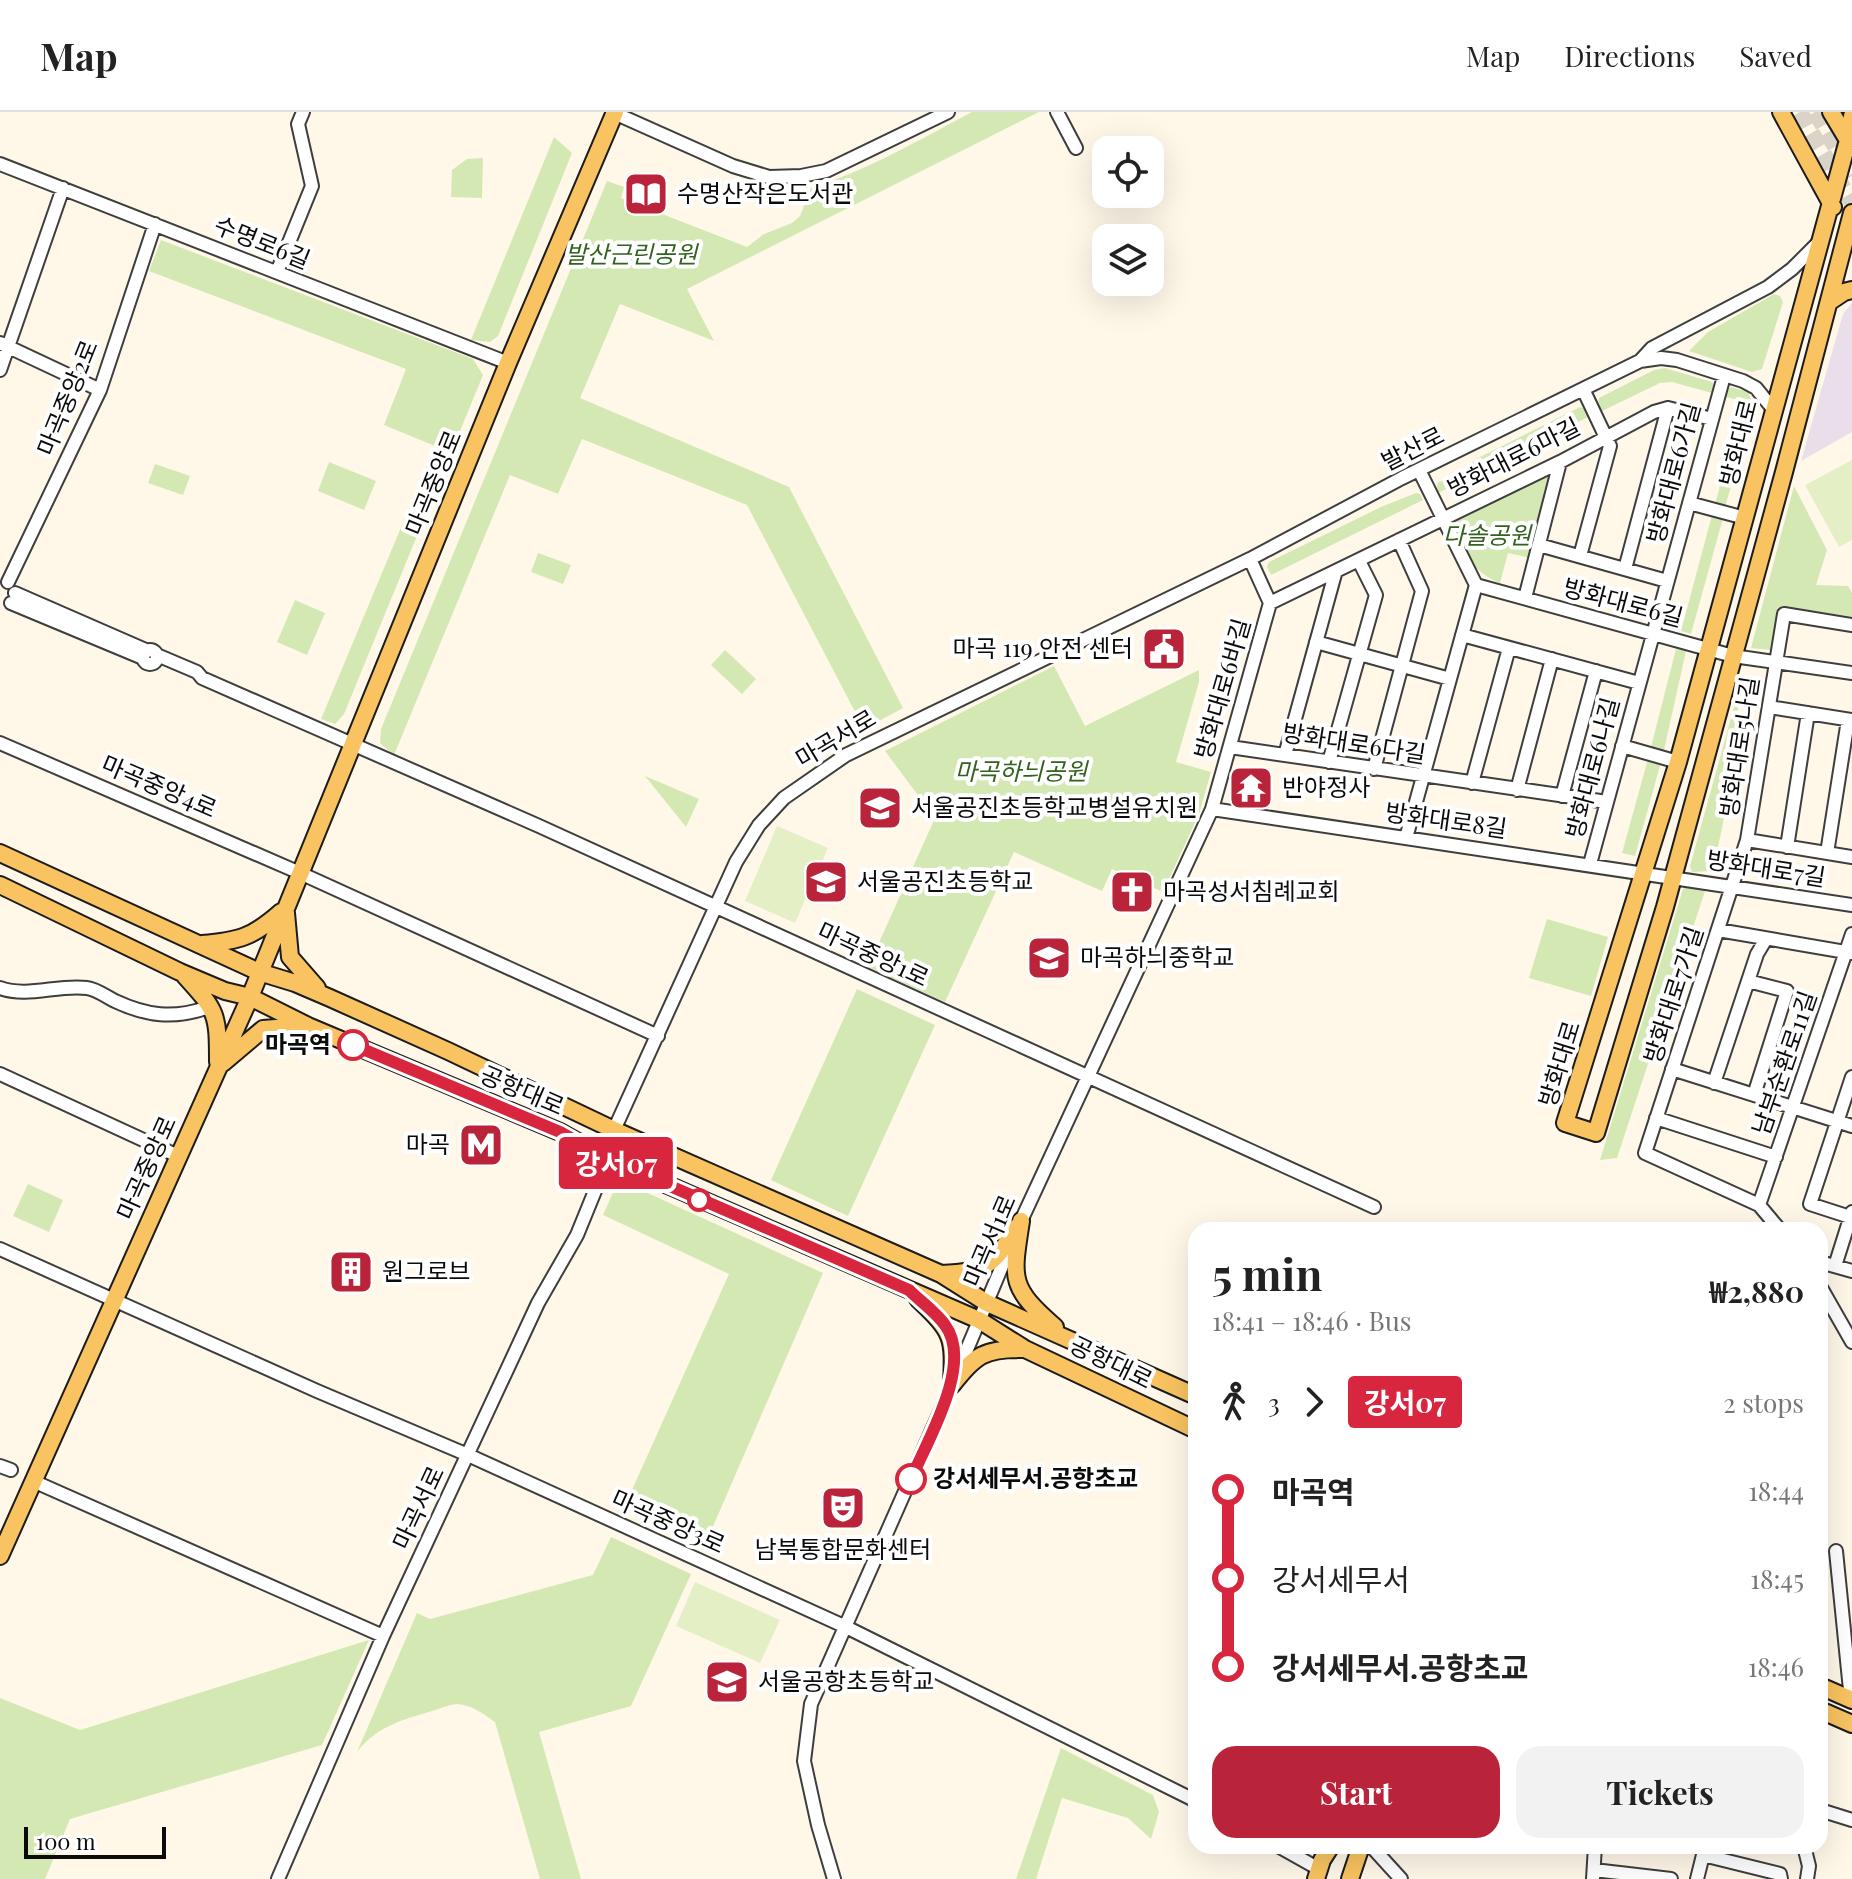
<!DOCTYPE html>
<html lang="en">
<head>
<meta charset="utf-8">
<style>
  :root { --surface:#fff; --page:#f2f2f2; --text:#222; --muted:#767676; --line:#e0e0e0; --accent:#ba243b }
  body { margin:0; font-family:"Playfair Display","Noto Sans KR",serif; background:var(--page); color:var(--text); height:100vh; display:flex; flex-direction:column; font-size:30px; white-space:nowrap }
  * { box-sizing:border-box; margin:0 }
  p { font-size:26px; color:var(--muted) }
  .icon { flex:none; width:44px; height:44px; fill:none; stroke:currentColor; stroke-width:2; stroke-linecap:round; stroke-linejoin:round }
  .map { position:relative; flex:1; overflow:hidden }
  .drawer { position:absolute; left:1188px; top:1110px; width:640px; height:632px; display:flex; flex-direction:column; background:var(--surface); border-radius:24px; box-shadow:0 8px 32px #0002 }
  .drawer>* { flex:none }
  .badge { padding:0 16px; border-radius:6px; font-size:28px; line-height:52px }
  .tools { position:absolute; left:1092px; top:24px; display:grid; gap:16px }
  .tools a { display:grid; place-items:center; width:72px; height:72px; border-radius:16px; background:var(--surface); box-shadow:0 8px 32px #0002; font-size:40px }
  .scale { position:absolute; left:24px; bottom:20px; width:142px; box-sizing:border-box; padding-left:8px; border:4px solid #0b0b0b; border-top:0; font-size:22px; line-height:28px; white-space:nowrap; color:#0b0b0b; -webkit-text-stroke:6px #fff; paint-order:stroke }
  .map>.badge { position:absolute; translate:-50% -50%; box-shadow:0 0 0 4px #fff }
  .legs { display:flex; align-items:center; gap:12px; height:88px; padding:0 24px; font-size:26px }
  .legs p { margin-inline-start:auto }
  .overview { display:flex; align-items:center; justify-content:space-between; height:136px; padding:0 24px }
  h1 { font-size:44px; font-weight:700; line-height:60px }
  .cta { display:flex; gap:16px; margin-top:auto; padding:16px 24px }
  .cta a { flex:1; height:92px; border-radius:24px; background:var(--accent); color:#fff; font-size:32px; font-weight:700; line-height:92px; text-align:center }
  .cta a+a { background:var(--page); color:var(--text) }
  ul { padding:0 24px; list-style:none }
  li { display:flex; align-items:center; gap:28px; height:88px; font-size:30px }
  li i { display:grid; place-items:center; width:12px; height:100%; margin:0 10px; background:currentColor }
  li i::after { content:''; width:20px; height:20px; margin:-10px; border:6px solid; border-radius:50%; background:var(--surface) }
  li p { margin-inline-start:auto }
  li:first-child i { background:linear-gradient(#0000 50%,currentColor 0) }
  li:last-child i { background:linear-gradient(currentColor 50%,#0000 0) }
  header { display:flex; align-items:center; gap:48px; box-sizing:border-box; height:112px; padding:0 40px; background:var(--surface); border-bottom:2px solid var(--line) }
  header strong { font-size:38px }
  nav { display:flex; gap:44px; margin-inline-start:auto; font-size:28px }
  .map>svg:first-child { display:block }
</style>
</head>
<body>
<header>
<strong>Map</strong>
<nav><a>Map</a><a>Directions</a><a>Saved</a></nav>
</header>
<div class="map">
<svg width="1852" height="1767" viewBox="0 0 1852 1767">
  <rect width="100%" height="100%" fill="#fff8e9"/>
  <path fill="#e8dfea" d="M1852 191V320L1801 349 1843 202Z"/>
  <path fill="#d4e8b4" d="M972 0H1039L687 177 714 229 620 192 580 286 789 375 903 596 864 617 747 393 582 327 558 382 510 363 394 643 380 631 381 617 607 69 624 75 621 86 747 135 764 122 792 111 800 104 811 76C868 58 919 28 972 0Z
    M554 25 572 41 498 224 490 230 471 228Z
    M483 46 482 86 451 85 452 58 467 47Z
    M161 128 473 247 483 263 344 602 335 612 321 607 435 334 384 313 406 257 149 159Z
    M1774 182 1780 184 1783 190 1762 257 1752 260 1689 239 1708 220Z
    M1665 256 1712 270 1714 274 1712 281 1672 270 1660 271 1600 300 1597 293 1599 286 1654 258Z
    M1731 275 1748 280 1754 294 1725 395 1715 392 1743 290 1724 284 1726 278Z
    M1580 295 1586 297 1590 304 1438 381 1437 371 1459 361 1476 347Z
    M329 350 376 369 364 398 318 379Z
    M155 352 190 364 183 383 148 371Z
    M1551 361 1530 446 1508 441 1500 471C1470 459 1463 438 1452 410Z
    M1794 374 1827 438 1816 473 1848 474 1852 481V506L1780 495 1770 538 1751 536Z
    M1416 381 1420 382 1423 388 1271 463 1267 455 1269 450 1381 395Z
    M1712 403 1723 406 1691 522 1681 519Z
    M538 441 571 453 563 472 531 460Z
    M295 488 325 501 307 543 277 530Z
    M1676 537 1686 539 1664 638 1651 635Z
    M725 538 756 567 742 582 711 553Z
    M1054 554 1085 614 1199 558V570L1176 650 1211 660 1199 702 1163 780 1112 757 1102 779 1014 740 945 890 868 855 935 706 885 639Z
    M1739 577C1736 640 1728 698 1712 759L1692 760 1690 754Z
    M1648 647 1661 650 1635 744 1622 741Z
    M645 664 699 687 686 715Z
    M1689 773 1706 776 1617 1046 1600 1048 1683 777Z
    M1547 807 1608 825 1591 884 1529 866Z
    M857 877 935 913 848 1104 771 1068Z
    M28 1072 63 1088 49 1120 13 1104Z
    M630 1073 823 1161 708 1426 627 1389 729 1162 603 1103 615 1076Z
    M611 1425 691 1462 631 1594 539 1620 581 1767H540L495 1610C484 1602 470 1592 456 1592 448 1593 439 1597 432 1599 402 1608 377 1614 357 1640L417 1501 430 1507 593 1463Z
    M369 1528 322 1633 70 1707 45 1767H0V1586L80 1618Z
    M1061 1636 1153 1683 1159 1700 1151 1727 1128 1706 1062 1686 1036 1767H1016Z"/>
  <path fill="#e5efc6" d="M1852 348V428L1839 435 1805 373Z
    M777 714 828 736 795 811 745 789Z
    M695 1470 780 1508 760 1551 676 1514Z"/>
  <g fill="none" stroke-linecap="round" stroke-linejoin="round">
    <path stroke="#dad4c8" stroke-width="16" stroke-dasharray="16 8" stroke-linecap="butt" d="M1800 0 1852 91
      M1815 0 1852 64"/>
    <g stroke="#3e3e3e" stroke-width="16">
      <path id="minor" d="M612 0 733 54 769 65 801 64 826 59 948 0
        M1057 0 1076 36
        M0 52 508 251
        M277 160 312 74 298 12 303 0
        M0 231 100 278
        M1640 249 1652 236 1768 175 1792 157 1819 130
        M0 258 63 76
        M1419 358 1476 473 1733 544 1852 561
        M1689 391 1745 406
        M1539 433 1667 469
        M1580 444 1610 334 1583 277
        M1250 447 1270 491
        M1625 457 1668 296
        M8 470 100 278 155 112
        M15 481 148 539
        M1525 486 1560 350
        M11 491 143 546
        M1270 491 1560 350 1654 300 1668 296 1712 307
        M1462 523 1639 571
        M1316 530 1450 567
        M143 545a7 7 0 1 1 14 0a7 7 0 1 1-14 0Z
        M157 543 197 560 202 566 539 714 1374 1095
        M1769 595 1852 608
        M0 631 300 761 658 924
        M1622 634 1678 650
        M1230 635 1607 690
        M1285 643 1335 462
        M1329 650 1376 483 1359 449
        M1374 657 1422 479 1399 428
        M1472 671 1509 536
        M1517 678 1552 547
        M1562 684 1596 559
        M1212 697 1852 793
        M1406 726 1476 473
        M1747 728 1852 745
        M1787 735 1808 601
        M1827 741 1848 608
        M1590 752 1724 264
        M1718 818 1852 841
        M1748 869 1787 879 1754 983
        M0 876C28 886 58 872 87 876 96 877 107 885 115 889 147 904 173 907 206 896
        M1672 957 1852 1014
        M0 962 178 1044
        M1714 971 1757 842 1766 827
        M1656 1006 1776 1045
        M614 1018 736 750 759 713 784 686 846 643 1250 447 1402 366 1640 249 1661 246 1677 248 1743 269 1756 276 1773 297
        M1759 1093 1852 822
        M1850 1105 1810 1092 1852 965
        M1780 1118 1759 1093 1645 1041 1747 728 1784 502 1852 513
        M0 1137 317 1279 468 1343 846 1515 1196 1689
        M1820 1150 1852 1159
        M1835 1154 1852 1100
        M1820 1174 1852 1230
        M0 1354 11 1358
        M33 1369 383 1524
        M1836 1439 1851 1588
        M1820 1698 1852 1708
        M1278 1734 1319 1757
        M1371 1734 1401 1767
        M1804 1734 1809 1754 1807 1767
        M1594 1758 1671 1767
        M278 1767 383 1524 538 1191 577 1123 608 1047
        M834 1767 818 1713 804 1649 811 1592 952 1273 1021 1109 1212 697 1270 491
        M1593 1767 1595 1734
        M1697 1767 1703 1743 1780 1762 1781 1767"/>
    </g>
    <g stroke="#1c1c1c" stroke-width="20">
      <path id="major" d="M1781 0 1833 95
        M1831 0 1849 30
        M1852 4 1848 28 1678 650 1565 1011 1596 1021 1665 795 1784 360 1852 101
        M1829 190 1844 180 1852 178
        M0 741 259 860 295 871 330 886 448 939 614 1018 941 1162 987 1191 1196 1284
        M0 773 180 860 225 879 250 885 308 914 560 1020 608 1047 979 1208 1025 1237 1196 1318
        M286 801 290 845 317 876
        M202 832C239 829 253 825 281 800
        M185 864C217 899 218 902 218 950
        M223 951 263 917 303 914
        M1021 1109C1012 1167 1009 1175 1055 1215
        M941 1162C989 1160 993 1152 1018 1114
        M918 1187C954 1221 954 1225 952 1273
        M952 1273C975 1243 985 1236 1024 1237
        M0 1444 250 885 508 251 615 0
        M1820 1574 1852 1588
        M1820 1598 1852 1612
        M1316 1767 1322 1748 1331 1734
        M1350 1767 1361 1734"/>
    </g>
    <use href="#minor" stroke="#fff" stroke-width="12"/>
    <use href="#major" stroke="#f8c360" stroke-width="16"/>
  </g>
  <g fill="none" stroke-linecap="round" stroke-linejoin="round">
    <g stroke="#fff" stroke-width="18">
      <path id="line-1" d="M353 933 560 1020 608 1047 909 1178C920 1189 936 1200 945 1213 974 1252 927 1329 911 1367"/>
    </g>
    <use href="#line-1" stroke="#d7263d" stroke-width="12"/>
  </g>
  <defs>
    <g id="library-square" transform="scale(2.3)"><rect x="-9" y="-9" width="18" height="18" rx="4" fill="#ba243b" stroke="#fff"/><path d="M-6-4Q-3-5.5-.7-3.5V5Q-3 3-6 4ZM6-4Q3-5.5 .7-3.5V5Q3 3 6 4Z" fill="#fff"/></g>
    <g id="civic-square" transform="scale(2.3)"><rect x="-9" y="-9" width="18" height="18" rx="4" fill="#ba243b" stroke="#fff"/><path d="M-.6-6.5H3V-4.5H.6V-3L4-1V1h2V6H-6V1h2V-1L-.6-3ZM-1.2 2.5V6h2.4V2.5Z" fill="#fff"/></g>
    <g id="temple-square" transform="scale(2.3)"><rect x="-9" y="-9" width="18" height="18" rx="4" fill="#ba243b" stroke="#fff"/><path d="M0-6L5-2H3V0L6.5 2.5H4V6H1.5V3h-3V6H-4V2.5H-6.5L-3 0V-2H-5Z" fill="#fff"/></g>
    <g id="school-square" transform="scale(2.3)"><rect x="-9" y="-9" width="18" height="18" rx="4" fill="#ba243b" stroke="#fff"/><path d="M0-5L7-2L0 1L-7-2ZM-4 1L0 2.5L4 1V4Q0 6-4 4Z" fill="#fff"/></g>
    <g id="church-square" transform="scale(2.3)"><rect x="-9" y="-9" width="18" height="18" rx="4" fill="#ba243b" stroke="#fff"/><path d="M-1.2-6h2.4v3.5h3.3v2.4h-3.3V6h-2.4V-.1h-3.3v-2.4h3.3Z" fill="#fff"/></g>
    <g id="metro-square" transform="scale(2.3)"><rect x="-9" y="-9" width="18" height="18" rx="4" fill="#ba243b" stroke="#fff"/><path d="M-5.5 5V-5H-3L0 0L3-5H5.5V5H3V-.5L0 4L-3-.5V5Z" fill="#fff"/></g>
    <g id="building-square" transform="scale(2.3)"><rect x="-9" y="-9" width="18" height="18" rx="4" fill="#ba243b" stroke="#fff"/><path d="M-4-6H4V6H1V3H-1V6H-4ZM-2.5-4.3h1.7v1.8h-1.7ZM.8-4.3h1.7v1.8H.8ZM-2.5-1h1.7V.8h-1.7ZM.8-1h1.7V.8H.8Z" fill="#fff"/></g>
    <g id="theatre-square" transform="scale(2.3)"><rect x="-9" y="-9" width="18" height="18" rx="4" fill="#ba243b" stroke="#fff"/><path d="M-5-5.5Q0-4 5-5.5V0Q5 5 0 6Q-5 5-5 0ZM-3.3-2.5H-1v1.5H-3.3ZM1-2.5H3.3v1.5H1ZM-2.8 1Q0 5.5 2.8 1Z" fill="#fff"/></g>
  </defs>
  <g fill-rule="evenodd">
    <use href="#library-square" x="646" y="82"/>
    <use href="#civic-square" x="1164" y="537"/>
    <use href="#temple-square" x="1251" y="676"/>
    <use href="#school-square" x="880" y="696"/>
    <use href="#school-square" x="826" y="770"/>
    <use href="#church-square" x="1132" y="780"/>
    <use href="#school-square" x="1049" y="846"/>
    <use href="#metro-square" x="481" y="1033"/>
    <use href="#building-square" x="351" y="1160"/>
    <use href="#theatre-square" x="843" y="1396"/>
    <use href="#school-square" x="727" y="1570"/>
  </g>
  <g fill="#fff" stroke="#d7263d" stroke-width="4">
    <circle cx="353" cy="933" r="14"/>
    <circle cx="699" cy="1088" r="10"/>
    <circle cx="911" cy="1367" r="14"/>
  </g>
  <g text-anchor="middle" stroke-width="8" stroke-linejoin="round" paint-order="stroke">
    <g font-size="24" fill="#0b0b0b" stroke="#fff" text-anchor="start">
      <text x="677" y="90">수명산작은도서관</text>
      <text x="1133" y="545" text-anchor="end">마곡 119 안전 센터</text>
      <text x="1282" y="684">반야정사</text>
      <text x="911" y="704">서울공진초등학교병설유치원</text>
      <text x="857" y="778">서울공진초등학교</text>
      <text x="1163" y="788">마곡성서침례교회</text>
      <text x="1080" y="854">마곡하늬중학교</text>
      <text x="450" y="1041" text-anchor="end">마곡</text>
      <text x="382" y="1168">원그로브</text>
      <text x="843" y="1446" text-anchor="middle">남북통합문화센터</text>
      <text x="758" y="1578">서울공항초등학교</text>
    </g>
    <g font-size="24" fill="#0b0b0b" stroke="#fff">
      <text transform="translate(262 131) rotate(22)" y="8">수명로6길</text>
      <text transform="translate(68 286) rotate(-68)" y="8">마곡중앙2로</text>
      <text transform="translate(1739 331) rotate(-76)" y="8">방화대로</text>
      <text transform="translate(1413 337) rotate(-27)" y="8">발산로</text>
      <text transform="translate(1514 346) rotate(-27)" y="8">방화대로6마길</text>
      <text transform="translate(1674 361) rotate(-75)" y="8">방화대로6가길</text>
      <text transform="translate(434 371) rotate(-68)" y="8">마곡중앙로</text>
      <text transform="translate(1623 491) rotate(15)" y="8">방화대로6길</text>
      <text transform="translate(1223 577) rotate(-74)" y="8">방화대로6바길</text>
      <text transform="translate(836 627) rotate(-31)" y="8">마곡서로</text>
      <text transform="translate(1354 632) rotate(9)" y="8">방화대로6다길</text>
      <text transform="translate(1740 635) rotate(-81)" y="8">방화대로5나길</text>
      <text transform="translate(1593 656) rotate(-75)" y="8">방화대로6나길</text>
      <text transform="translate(159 675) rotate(23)" y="8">마곡중앙4로</text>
      <text transform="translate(1446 709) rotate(8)" y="8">방화대로8길</text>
      <text transform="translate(1766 757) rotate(9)" y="8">방화대로7길</text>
      <text transform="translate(873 843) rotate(25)" y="8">마곡중앙1로</text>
      <text transform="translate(1674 883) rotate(-72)" y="8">방화대로7가길</text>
      <text transform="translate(1785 951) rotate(-71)" y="8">남부순환로11길</text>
      <text transform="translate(1560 952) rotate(-73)" y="8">방화대로</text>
      <text transform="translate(522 979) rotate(23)" y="8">공항대로</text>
      <text transform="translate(147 1056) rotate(-66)" y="8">마곡중앙로</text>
      <text transform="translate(990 1129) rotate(-67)" y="8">마곡서1로</text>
      <text transform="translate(1111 1251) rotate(26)" y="8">공항대로</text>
      <text transform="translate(419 1396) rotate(-65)" y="8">마곡서로</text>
      <text transform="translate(668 1410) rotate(24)" y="8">마곡중앙3로</text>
    </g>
    <g font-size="24" font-style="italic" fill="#32621d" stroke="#fff">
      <text x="631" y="151">발산근린공원</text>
      <text x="1487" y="432">다솔공원</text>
      <text x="1021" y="668">마곡하늬공원</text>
    </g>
    <g font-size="24" font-weight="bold" fill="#0b0b0b" stroke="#fff" text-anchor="end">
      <text x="331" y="941">마곡역</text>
      <text x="933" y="1375" text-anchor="start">강서세무서.공항초교</text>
    </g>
  </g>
</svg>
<div class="tools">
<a><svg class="icon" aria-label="locate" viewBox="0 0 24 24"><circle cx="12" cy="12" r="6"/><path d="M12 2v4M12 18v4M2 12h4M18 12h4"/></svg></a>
<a><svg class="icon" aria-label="layers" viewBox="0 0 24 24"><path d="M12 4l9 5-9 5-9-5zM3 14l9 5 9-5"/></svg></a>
</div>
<div class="scale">100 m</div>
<b class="badge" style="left:616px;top:1051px;background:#d7263d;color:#fff">강서07</b>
<section class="drawer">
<div class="overview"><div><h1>5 min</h1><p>18:41 – 18:46 · Bus</p></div><b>₩2,880</b></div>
<div class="legs"><svg class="icon" aria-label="walk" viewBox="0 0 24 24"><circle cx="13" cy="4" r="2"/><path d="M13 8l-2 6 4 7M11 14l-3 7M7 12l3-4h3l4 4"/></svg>3<svg class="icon" aria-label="forward" viewBox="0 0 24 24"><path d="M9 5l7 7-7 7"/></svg><b class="badge" style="background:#d7263d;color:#fff">강서07</b><p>2 stops</p></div>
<ul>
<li><i style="color:#d7263d"></i><b>마곡역</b><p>18:44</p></li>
<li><i style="color:#d7263d"></i><span>강서세무서</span><p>18:45</p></li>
<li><i style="color:#d7263d"></i><b>강서세무서.공항초교</b><p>18:46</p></li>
</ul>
<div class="cta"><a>Start</a><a>Tickets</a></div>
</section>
</div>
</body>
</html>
